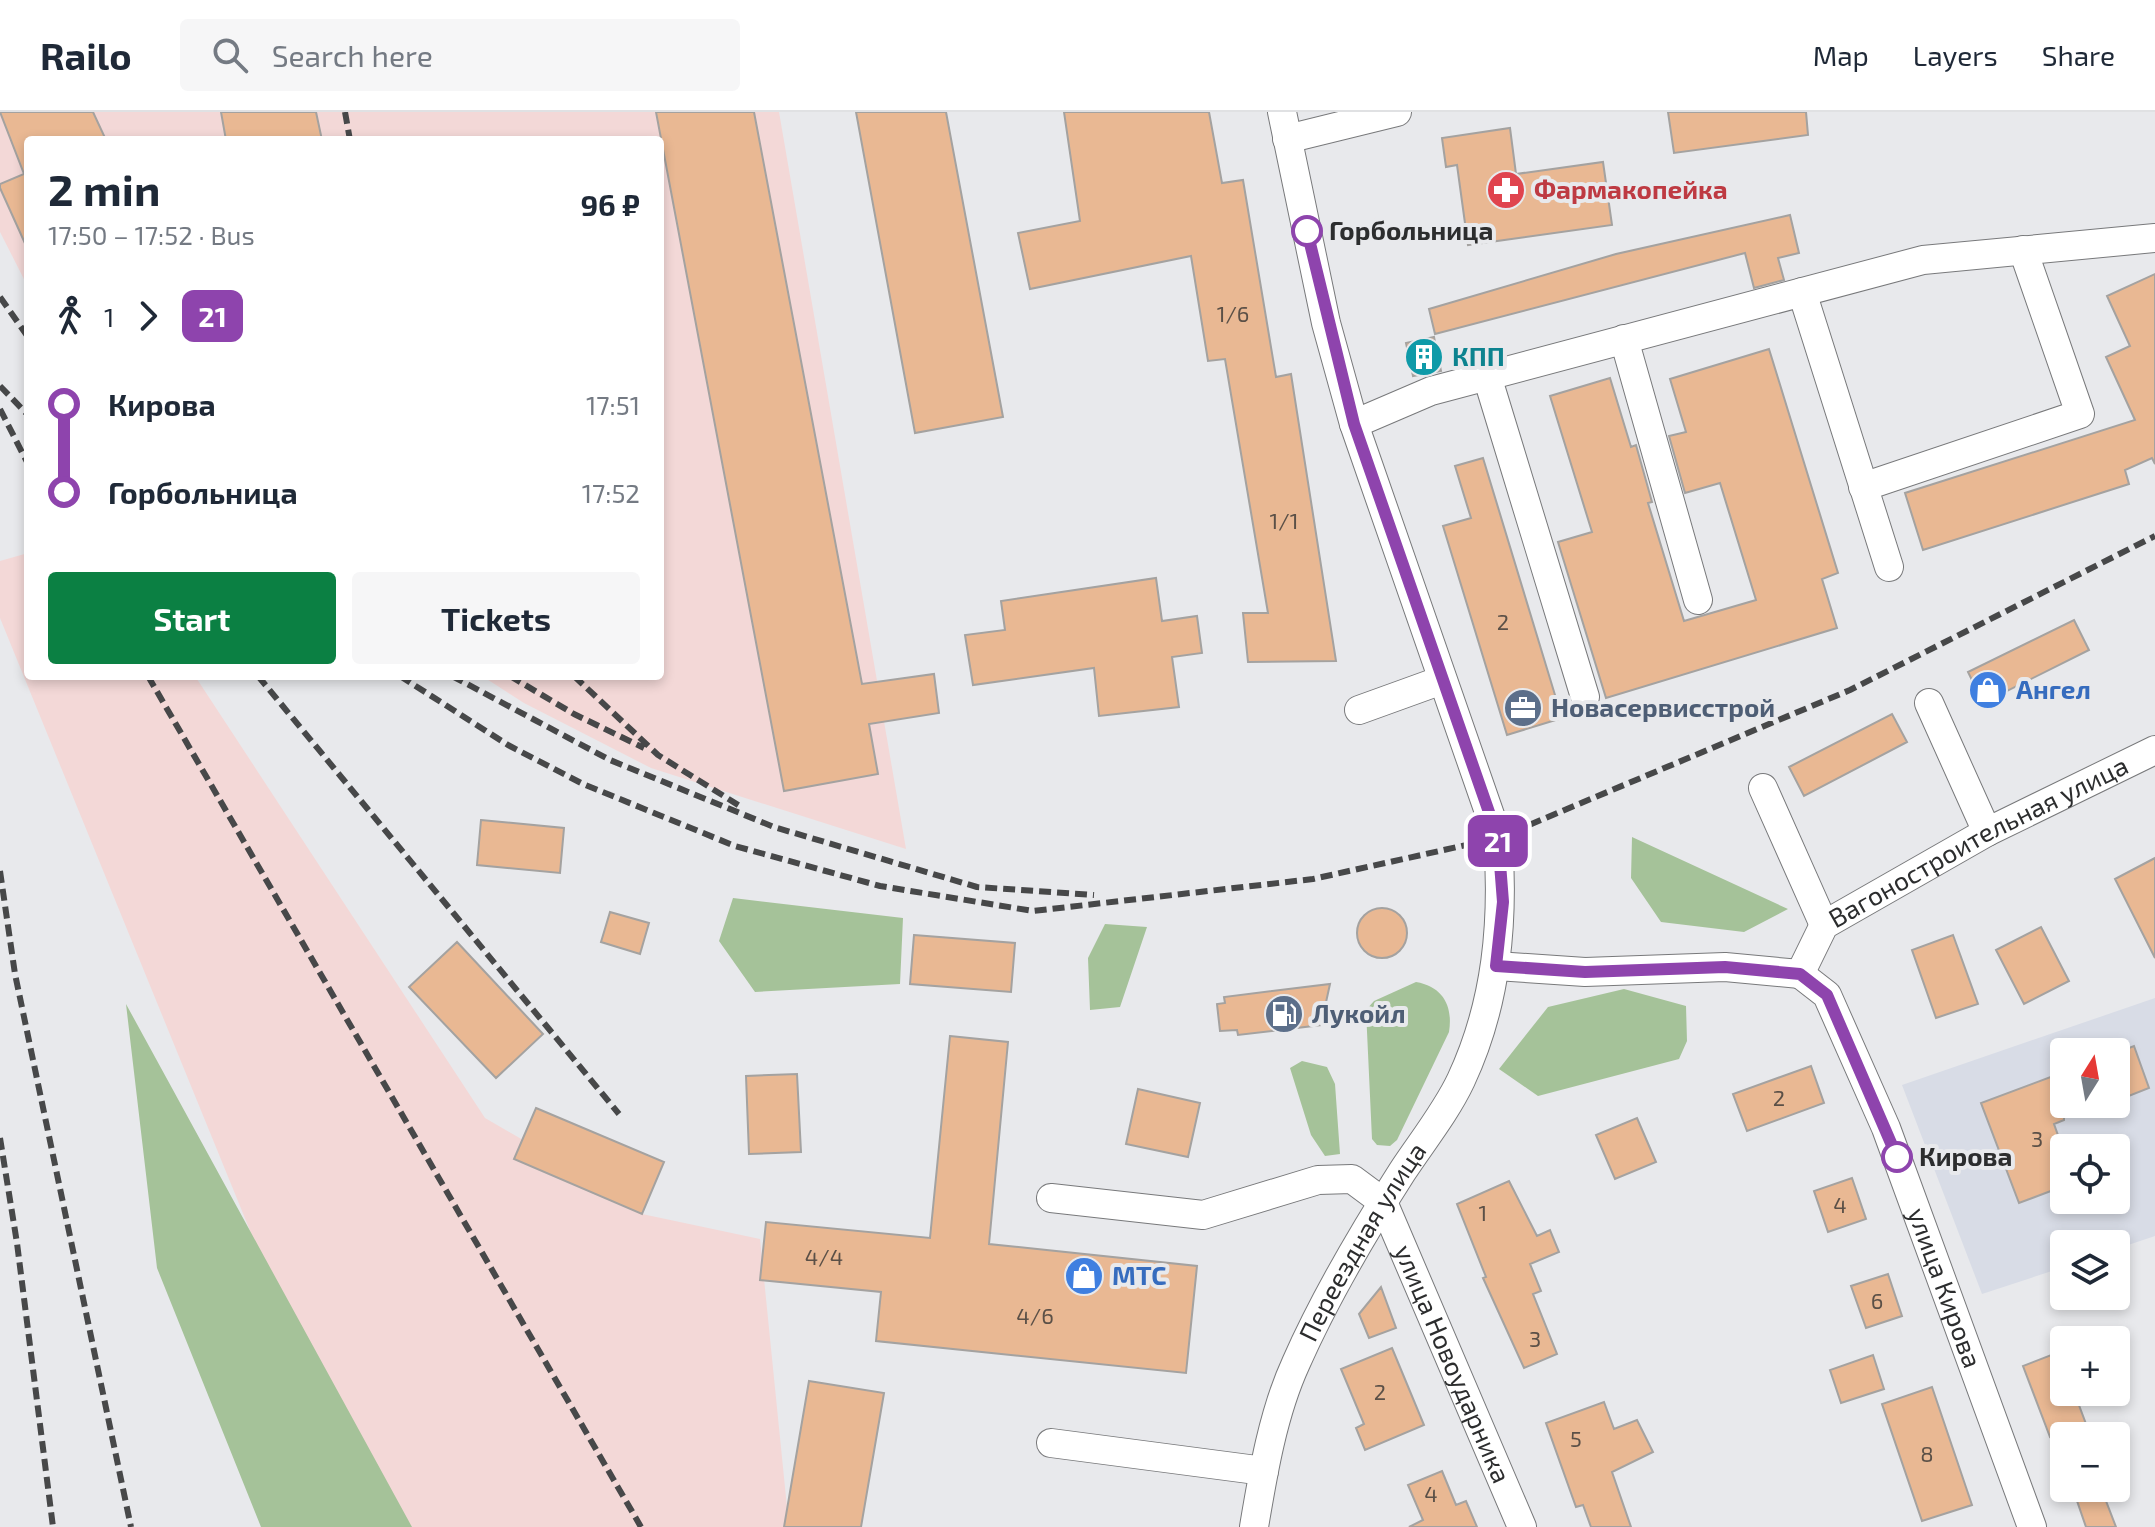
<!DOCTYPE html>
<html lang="en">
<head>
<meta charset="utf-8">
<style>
  :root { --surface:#fff; --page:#f6f6f7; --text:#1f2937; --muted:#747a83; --line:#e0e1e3; --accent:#0b8043 }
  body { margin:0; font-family:"Exo 2",sans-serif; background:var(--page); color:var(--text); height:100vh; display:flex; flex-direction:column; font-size:30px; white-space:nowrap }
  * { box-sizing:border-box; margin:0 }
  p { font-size:26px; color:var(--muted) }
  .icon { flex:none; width:44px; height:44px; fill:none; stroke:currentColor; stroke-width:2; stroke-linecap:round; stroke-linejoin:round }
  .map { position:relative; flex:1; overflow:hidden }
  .details { position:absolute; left:24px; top:24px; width:640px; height:544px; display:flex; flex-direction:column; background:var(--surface); border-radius:8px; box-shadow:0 4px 12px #0003 }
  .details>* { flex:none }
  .badge { padding:0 16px; border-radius:12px; font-size:28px; line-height:52px }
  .needle { width:52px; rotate:11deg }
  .tools { position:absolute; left:2050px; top:926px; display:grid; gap:16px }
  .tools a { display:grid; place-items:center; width:80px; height:80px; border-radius:8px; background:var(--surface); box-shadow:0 4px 12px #0003; font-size:40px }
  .map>.badge { position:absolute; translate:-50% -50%; box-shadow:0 0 0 4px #fff }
  .legs { display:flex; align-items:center; gap:12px; height:88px; padding:0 24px; font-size:26px }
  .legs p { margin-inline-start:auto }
  .overview { display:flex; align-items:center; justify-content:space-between; height:136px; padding:0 24px }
  h1 { font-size:44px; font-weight:700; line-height:60px }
  .cta { display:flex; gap:16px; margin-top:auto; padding:16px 24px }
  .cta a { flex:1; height:92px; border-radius:8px; background:var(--accent); color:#fff; font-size:32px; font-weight:700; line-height:92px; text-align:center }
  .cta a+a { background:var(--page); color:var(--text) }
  ul { padding:0 24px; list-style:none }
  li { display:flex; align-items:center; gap:28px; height:88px; font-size:30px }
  li i { display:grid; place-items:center; width:12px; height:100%; margin:0 10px; background:currentColor }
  li i::after { content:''; width:20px; height:20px; margin:-10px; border:6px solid; border-radius:50%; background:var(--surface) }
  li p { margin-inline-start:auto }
  li:first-child i { background:linear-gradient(#0000 50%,currentColor 0) }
  li:last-child i { background:linear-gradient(currentColor 50%,#0000 0) }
  header { display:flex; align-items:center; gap:48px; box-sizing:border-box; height:112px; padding:0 40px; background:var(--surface); border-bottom:2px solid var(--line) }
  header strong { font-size:38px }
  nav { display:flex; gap:44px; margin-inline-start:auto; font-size:28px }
  .search { width:560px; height:72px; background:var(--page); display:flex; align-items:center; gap:20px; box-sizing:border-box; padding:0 28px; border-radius:8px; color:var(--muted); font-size:30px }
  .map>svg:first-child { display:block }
</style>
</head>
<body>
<header>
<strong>Railo</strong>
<div class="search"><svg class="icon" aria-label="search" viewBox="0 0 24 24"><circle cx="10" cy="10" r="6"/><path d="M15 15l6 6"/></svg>Search here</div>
<nav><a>Map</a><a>Layers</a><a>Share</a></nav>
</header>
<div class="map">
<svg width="2155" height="1415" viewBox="0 0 2155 1415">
  <rect width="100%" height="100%" fill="#e8e9ec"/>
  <path fill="#d8dce6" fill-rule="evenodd" d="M2155 886V1124L2116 1137V1132H2064V1155L1982 1182 1902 973ZM2064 940H2116V992H2064ZM2064 1036H2116V1088H2064Z"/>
  <path fill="#f3d8d7" d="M0 0H779L906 737 651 656 524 591 482 564H660V28H28V175L0 120Z
    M28 441V564H195L485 1006 523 1028 515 1047 642 1102 760 1127 789 1415H371L0 506V449Z"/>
  <path fill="#a5c299" d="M1632 725 1788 797 1744 820 1661 810 1631 766Z
    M733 786 903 806 900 872 755 880 719 829Z
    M1105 812 1147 815 1120 895 1090 898 1088 846Z
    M1416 870C1444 875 1453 895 1449 920L1397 1028 1390 1034 1377 1033 1372 1027 1366 898 1374 889Z
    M1624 877 1686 894 1687 929 1679 947 1538 984 1499 957 1548 895Z
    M126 892 412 1415H261L157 1156Z
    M1302 949 1327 955 1335 972 1340 1042 1325 1044 1311 1023 1290 956Z"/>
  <path fill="#e9b893" stroke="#a4a2a0" stroke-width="2" d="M0 0H93L106 28H28V138L0 76V72L24 62Z
    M221 0H316L322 28H226Z
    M656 0H754L862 572 934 562 939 601 869 612 878 662 784 679Z
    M856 0H946L1003 305 915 321Z
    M1064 0H1209L1222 71 1243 68 1276 265 1291 262 1336 549 1248 550 1243 501H1268L1225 247 1208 249 1191 144 1030 177 1018 121 1080 109Z
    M1668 0H1806L1808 23 1674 41Z
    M1510 16 1516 62 1603 50 1612 113 1468 133 1457 53 1446 55 1442 26Z
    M1790 103 1799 141 1778 146 1784 168 1754 176 1745 141 1435 222 1429 197 1616 142Z
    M2155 162V352L2152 346 2125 358 2129 372 1923 438 1905 381 2135 308 2106 245 2130 234 2107 184Z
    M1434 225 1441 259 1413 264 1406 231Z
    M1769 237 1838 461 1822 467 1837 516 1606 586 1558 430 1592 420 1550 284 1610 266 1631 335 1636 333 1652 390 1648 391 1684 509 1756 488 1720 371 1685 381 1669 324 1686 320 1670 267Z
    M1483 346 1562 606 1507 623 1443 414 1471 406 1455 354Z
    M1156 466 1162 509 1197 504 1202 541 1172 545 1179 595 1099 604 1094 556 973 573 965 523 1005 518 1001 489Z
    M2074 508 2089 538 1983 591 1968 560Z
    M1892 602 1907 630 1804 684 1789 655Z
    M481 708 564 716 560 761 477 753Z
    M2155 746V846L2115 767Z
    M1357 821a25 25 0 1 1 50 0a25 25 0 1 1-50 0Z
    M610 800 649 811 640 842 601 830Z
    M2041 815 2069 869 2024 892 1996 838Z
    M914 823 1015 831 1011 880 910 872Z
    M1953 823 1978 892 1936 906 1912 838Z
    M457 830 543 922 496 966 409 875Z
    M1330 872 1321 913 1238 923 1237 918 1220 919 1217 892 1225 891 1224 885Z
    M950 924 1008 930 989 1132 1197 1154 1186 1261 876 1229 881 1180 760 1168 766 1110 930 1126Z
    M2134 934 2149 976 2116 989V941Z
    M1811 954 1824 991 1747 1019 1733 982Z
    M2064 960V1008L2054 1012 2064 1040V1074L2019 1091 1981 991Z
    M797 962 801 1040 749 1042 746 964Z
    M1138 977 1200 991 1188 1045 1126 1032Z
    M536 996 664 1050 642 1102 514 1047Z
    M1637 1006 1656 1050 1615 1067 1596 1023Z
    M1852 1066 1866 1107 1828 1120 1814 1079Z
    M1509 1069 1537 1124 1550 1118 1559 1140 1530 1152 1541 1179 1533 1182 1557 1242 1524 1256 1483 1166 1486 1165 1457 1092Z
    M1888 1162 1902 1204 1866 1216 1851 1174Z
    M1381 1175 1396 1216 1369 1226 1359 1202Z
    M1392 1236 1424 1313 1365 1338 1356 1316 1364 1312 1341 1257Z
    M2059 1240 2064 1254V1280H2074L2086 1312 2050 1325 2023 1254Z
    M1873 1243 1884 1277 1841 1291 1830 1258Z
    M809 1269 884 1281 861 1415H784Z
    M1932 1275 1972 1393 1922 1409 1882 1292Z
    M1604 1290 1614 1317 1637 1308 1653 1340 1612 1360 1631 1415H1591L1583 1393 1576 1395 1546 1311Z
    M1442 1359 1456 1393 1466 1389 1477 1415H1409L1423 1408 1408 1373Z
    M2095 1376H2101L2116 1415H2086L2075 1383Z"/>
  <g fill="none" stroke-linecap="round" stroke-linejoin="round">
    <g stroke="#78797b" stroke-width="30">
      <g id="minor">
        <path d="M1287 27 1397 0"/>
        <path d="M1802 180 1889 455"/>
        <path d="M1624 227 1698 488"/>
        <path d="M1487 264 1585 585"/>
        <path d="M1354 312 1431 279 1923 148 2155 126"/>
        <path d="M1863 375 2080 302 2023 138"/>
        <path d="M1929 591 1987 720"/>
        <path d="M1359 598 1442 568"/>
        <path d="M1763 676 1824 813"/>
        <path d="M1496 854 1585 860 1725 855 1800 862"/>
        <path id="s1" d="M1800 862 1827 883 1886 1016 2032 1415"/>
        <path id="s2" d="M1800 862 1824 813 1987 720 2155 638"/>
        <path id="s3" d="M1051 1086 1203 1103 1318 1068 1352 1067 1383 1090 1522 1415"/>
        <path d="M1051 1331 1264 1359"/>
        <path id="s4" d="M1254 1415C1263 1361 1273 1301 1296 1251 1325 1185 1363 1121 1402 1060 1421 1031 1446 1000 1461 968 1497 891 1504 810 1498 726L1354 312 1326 211 1282 0"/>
      </g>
    </g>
    <use href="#minor" stroke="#fff" stroke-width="28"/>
    <path stroke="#474849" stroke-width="6" stroke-dasharray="12 6" stroke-linecap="butt" d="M345 0 350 28
      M0 185 28 225
      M0 274 28 303
      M0 297 28 352
      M148 564 641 1415
      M258 564 619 1002
      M400 564 508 633 583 672 735 734 880 774 1033 799 1313 767 1498 726 1850 578 2155 424
      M452 564 610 648 774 715 977 775 1094 783
      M510 564 574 602 644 636
      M574 564 658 643 743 696
      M0 759 15 862 131 1415
      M0 1026 17 1131 53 1415"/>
  </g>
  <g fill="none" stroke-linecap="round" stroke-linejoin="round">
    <g stroke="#fff" stroke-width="18">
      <path id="line-1" d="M1307 119 1354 312 1498 726 1503 790 1496 854 1585 860 1725 855 1800 862 1827 883 1897 1045"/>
    </g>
    <use href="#line-1" stroke="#8e44ad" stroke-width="12"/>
  </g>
  <defs>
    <g id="pharmacy-disc" transform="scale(2)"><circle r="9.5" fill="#e0444e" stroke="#e8e9ec"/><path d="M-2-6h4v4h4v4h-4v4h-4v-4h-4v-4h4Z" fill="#fff"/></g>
    <g id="building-disc" transform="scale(2)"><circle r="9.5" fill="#0f9aa8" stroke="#e8e9ec"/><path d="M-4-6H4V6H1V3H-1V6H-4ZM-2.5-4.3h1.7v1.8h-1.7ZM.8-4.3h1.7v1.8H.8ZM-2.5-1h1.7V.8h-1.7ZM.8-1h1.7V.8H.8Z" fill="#fff"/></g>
    <g id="shop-disc" transform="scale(2)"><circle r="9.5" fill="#3f7fe0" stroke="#e8e9ec"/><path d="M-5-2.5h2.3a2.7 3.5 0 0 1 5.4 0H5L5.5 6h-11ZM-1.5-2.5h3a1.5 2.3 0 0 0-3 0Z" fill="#fff"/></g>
    <g id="office-disc" transform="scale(2)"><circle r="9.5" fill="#5c6f8a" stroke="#e8e9ec"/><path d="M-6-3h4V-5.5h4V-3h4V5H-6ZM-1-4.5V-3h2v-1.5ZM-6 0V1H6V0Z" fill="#fff"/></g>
    <g id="fuel-disc" transform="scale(2)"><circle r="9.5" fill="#5c6f8a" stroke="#e8e9ec"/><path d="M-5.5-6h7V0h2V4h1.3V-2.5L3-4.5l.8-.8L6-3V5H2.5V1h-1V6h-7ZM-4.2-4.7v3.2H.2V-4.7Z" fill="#fff"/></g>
  </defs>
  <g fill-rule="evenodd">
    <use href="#pharmacy-disc" x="1506" y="78"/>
    <use href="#building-disc" x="1424" y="245"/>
    <use href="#shop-disc" x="1988" y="578"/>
    <use href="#office-disc" x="1523" y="596"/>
    <use href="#fuel-disc" x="1284" y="902"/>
    <use href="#shop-disc" x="1084" y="1164"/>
  </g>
  <g fill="#fff" stroke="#8e44ad" stroke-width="4">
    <circle cx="1307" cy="119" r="14"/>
    <circle cx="1897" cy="1045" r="14"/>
  </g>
  <g text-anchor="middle" stroke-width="8" stroke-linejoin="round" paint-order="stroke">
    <g font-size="22" fill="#5b5047">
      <text x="1233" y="210">1/6</text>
      <text x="1284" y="417">1/1</text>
      <text x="1503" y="518">2</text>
      <text x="1779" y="994">2</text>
      <text x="2037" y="1035">3</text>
      <text x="1840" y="1101">4</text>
      <text x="1483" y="1109">1</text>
      <text x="824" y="1153">4/4</text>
      <text x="1877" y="1197">6</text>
      <text x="1035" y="1212">4/6</text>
      <text x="1535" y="1235">3</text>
      <text x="1380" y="1288">2</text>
      <text x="1576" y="1335">5</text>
      <text x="1927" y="1350">8</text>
      <text x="1431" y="1390">4</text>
    </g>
    <g font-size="26" font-weight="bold" fill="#be3a42" stroke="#e8e9ec" text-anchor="start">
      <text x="1534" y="87">Фармакопейка</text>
    </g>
    <g font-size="26" font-weight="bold" fill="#2c2d2e" stroke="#e8e9ec" text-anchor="start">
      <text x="1329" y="128">Горбольница</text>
      <text x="1919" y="1054">Кирова</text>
    </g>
    <g font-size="26" font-weight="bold" fill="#0d838f" stroke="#e8e9ec" text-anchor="start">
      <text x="1452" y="254">КПП</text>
    </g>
    <g font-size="26" font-weight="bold" fill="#366cbe" stroke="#e8e9ec" text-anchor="start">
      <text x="2016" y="587">Ангел</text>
      <text x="1112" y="1173">МТС</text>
    </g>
    <g font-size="26" font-weight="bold" fill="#4e5e75" stroke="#e8e9ec" text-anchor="start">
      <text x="1551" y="605">Новасервисстрой</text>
      <text x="1312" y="911">Лукойл</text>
    </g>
    <g font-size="26" fill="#2c2d2e" stroke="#e8e9ec">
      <text dy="9" stroke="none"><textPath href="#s2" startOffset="230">Вагоностроительная улица</textPath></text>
      <text dy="9" stroke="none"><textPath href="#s4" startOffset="308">Переездная улица</textPath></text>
      <text dy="9" stroke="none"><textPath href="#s1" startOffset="350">улица Кирова</textPath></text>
      <text dy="9" stroke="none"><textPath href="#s3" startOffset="522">улица Новоударника</textPath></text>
    </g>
  </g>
</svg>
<div class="tools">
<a><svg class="needle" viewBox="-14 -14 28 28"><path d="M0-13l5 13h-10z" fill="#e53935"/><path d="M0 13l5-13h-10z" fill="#747a83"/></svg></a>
<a><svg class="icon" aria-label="locate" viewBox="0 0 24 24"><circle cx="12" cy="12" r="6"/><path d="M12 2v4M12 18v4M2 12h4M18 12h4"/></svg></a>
<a><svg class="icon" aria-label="layers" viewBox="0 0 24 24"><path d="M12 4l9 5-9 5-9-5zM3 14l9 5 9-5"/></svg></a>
<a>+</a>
<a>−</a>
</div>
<b class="badge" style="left:1498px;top:729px;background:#8e44ad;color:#fff">21</b>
<section class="details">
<div class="overview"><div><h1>2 min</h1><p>17:50 – 17:52 · Bus</p></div><b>96 ₽</b></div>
<div class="legs"><svg class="icon" aria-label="walk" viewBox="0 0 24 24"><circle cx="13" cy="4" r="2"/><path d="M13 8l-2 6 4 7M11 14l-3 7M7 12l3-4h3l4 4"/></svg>1<svg class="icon" aria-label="forward" viewBox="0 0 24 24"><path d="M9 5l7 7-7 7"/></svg><b class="badge" style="background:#8e44ad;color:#fff">21</b></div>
<ul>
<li><i style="color:#8e44ad"></i><b>Кирова</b><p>17:51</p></li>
<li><i style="color:#8e44ad"></i><b>Горбольница</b><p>17:52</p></li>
</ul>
<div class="cta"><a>Start</a><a>Tickets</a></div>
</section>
</div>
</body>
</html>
